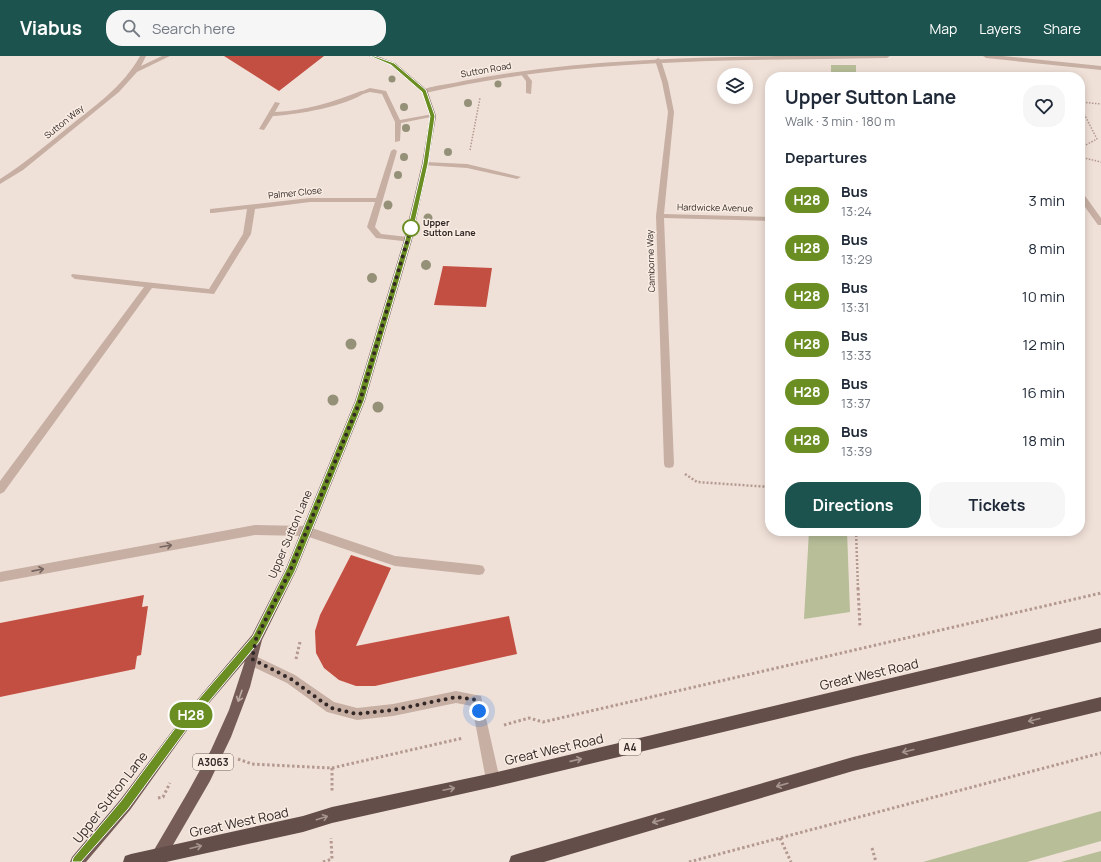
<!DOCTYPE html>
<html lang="en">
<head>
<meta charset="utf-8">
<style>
  :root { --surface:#fff; --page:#f6f6f7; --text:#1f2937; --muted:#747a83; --accent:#1d534e }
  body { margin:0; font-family:Manrope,sans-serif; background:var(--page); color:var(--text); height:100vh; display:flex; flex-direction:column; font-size:15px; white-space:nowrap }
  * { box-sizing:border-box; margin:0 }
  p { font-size:13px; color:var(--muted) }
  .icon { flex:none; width:22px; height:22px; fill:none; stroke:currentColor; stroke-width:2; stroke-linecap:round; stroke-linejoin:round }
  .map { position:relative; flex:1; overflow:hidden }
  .drawer { position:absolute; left:765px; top:16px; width:320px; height:464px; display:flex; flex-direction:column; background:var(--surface); border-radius:16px; box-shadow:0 2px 10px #0003 }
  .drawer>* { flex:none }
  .badge { padding:0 8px; border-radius:13px; font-size:14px; line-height:26px }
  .buttons { position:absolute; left:717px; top:12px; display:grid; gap:8px }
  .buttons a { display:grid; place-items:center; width:36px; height:36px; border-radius:50%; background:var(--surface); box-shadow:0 2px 10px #0003; font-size:20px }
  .you { position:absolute; width:20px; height:20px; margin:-10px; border:3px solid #fff; border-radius:50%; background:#1a73e8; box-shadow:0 0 0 6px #1a73e833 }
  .map>.badge { position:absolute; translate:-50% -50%; box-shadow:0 0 0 2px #fff }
  h2 { padding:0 20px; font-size:15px; line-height:36px }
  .round { display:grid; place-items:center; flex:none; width:42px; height:42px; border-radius:16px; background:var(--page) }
  .headline { display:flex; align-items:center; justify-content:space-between; height:68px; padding:0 20px }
  h1 { font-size:19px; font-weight:700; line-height:30px }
  .button { display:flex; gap:8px; margin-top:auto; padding:8px 20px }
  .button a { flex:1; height:46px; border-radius:16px; background:var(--accent); color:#fff; font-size:16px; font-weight:700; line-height:46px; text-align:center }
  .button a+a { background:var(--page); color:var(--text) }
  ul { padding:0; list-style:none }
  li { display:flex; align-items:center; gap:12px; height:48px; padding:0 20px }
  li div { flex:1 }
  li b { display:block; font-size:15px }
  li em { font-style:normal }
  li .badge { min-width:44px; font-weight:700; text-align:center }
  header { display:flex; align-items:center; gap:24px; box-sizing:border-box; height:56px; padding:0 20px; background:var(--accent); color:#fff }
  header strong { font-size:19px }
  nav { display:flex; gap:22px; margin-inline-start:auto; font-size:14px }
  .search { width:280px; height:36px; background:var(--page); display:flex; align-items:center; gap:10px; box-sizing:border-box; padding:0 14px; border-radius:16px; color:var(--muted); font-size:15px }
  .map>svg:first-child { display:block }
</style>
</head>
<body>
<header>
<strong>Viabus</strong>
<div class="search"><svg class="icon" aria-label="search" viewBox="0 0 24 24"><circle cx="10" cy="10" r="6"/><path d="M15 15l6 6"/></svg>Search here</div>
<nav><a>Map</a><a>Layers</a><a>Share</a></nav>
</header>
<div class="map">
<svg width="1101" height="806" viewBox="0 0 1101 806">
  <rect width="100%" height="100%" fill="#f0e1d8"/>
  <path fill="#b7be98" d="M831 9H856V21H831Z
    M809 475H847L850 556 804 563Z
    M1101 755V785L1027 806H923Z
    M1101 795V806H1061Z"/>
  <path fill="#c34f43" d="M224 0H324L279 35Z
    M443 210 492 212 486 251 434 249Z
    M351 499 391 512 356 590 509 560 517 598 375 630H356L339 624 324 612 316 597 315 575 320 559Z
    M144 539 142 551 148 550 141 599 137 600 135 613 0 641V567Z"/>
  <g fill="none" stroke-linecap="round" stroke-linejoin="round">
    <path stroke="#b3998f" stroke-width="1.5" stroke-dasharray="1.5 1.5" stroke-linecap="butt" d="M1080 46 1101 48
      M1080 50 1097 83 1080 92
      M470 94 480 42
      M1080 101 1101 106"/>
    <path stroke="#b3998f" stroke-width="2.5" stroke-dasharray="2 2" stroke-linecap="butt" d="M685 418 697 426 770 431
      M856 475 858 533"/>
    <path stroke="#b3998f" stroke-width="3" stroke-dasharray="2.5 2.5" stroke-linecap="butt" d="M858 532 860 571
      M296 603 300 586
      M504 669 529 662 543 666 1101 537
      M238 703 252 708 332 712 463 682
      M332 712V735
      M158 742 163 741 170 727
      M780 782 791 806
      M872 792 876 806
      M323 806 332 803 331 782
      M689 806 1101 697"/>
    <path fill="#c7afa4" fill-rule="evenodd" d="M521 16H525L532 25 531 38 526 37V25L520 17Z
      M361 35 366 36C348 50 296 59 273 60L264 74 259 73 275 46 280 47 275 56C305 55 333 46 361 35Z
      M425 106 467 108 521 121 517 123 467 112 423 109V107Z
      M255 469 306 470 395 500 479 509 483 510 485 514 483 518 479 519 395 510 306 480 255 479 0 526V516Z"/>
    <path fill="#c7afa4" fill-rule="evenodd" d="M140 0H146L141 10 162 0H170L137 16 119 36 23 114 0 128V123C24 108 45 90 66 73 93 51 123 31 140 0Z
      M658 2 661 4 668 26 674 56 664 158 770 161V165L664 162 674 408 673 411 669 412 665 411 664 408 656 160 668 56 662 26 655 4Z
      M370 32 386 35 400 64 433 58 436 60 401 67 400 85 395 86V66L382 38 370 36 363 38 360 36Z
      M394 93 397 95 375 171 381 178 408 181 412 184 411 186 376 182 367 171 375 146H310L255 153 251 178 214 238 152 232 4 436 0 438V425L144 231 75 223 71 220 72 218 209 233 243 178 247 153 213 157H210V153L310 142H376L391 95Z
      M1080 137H1083L1101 162V169H1098L1080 144Z
      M245 595 295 619 334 646 357 652 393 648 456 635 481 640 500 724 498 729 493 731 488 729 486 724 472 650 456 647 393 660 357 664 327 656 287 627 241 605 239 601 241 597Z"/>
    <path fill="#c7afa4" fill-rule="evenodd" d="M776 0H890L887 2C771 4 654 3 539 17 500 22 463 29 425 37L422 35C430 29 453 28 463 25 565 5 671 2 776 0Z
      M983 0H1003L1101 10V14L986 2Z"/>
    <path fill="#755c57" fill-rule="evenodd" d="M369 0H377L395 7 427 34 436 60 428 108 412 184 365 345 296 515 262 584 250 631 231 681 210 725 166 801 163 806H147L188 736 211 694 229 654 245 605 193 666 130 754 86 806H70L72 801 120 744 185 658 252 579 286 512 355 345 404 184 422 108 430 60 422 36 391 9Z"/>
    <path fill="#644e4a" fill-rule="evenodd" d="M1101 572V586L493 731 332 767 303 776 166 806H123L125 800 131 798 303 760 332 751 493 717Z
      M1101 641V655L853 715 544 806H509L511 800 517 798 853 701Z"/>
  </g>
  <g fill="#949178">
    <circle cx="392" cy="23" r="3.5"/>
    <circle cx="498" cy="28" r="3.5"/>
    <circle cx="468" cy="47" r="4"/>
    <circle cx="404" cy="51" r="4"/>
    <circle cx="406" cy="72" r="4"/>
    <circle cx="448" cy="96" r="4"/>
    <circle cx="404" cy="101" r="4"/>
    <circle cx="398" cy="119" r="4"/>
    <circle cx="388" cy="149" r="4.5"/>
    <circle cx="428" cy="162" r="4.5"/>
    <circle cx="426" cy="209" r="5"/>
    <circle cx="372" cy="222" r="5"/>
    <circle cx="351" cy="288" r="5.5"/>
    <circle cx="333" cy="344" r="5.5"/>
    <circle cx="378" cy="351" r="5.5"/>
  </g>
  <defs><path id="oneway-shaft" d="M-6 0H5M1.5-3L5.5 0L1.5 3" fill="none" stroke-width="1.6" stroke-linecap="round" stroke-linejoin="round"/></defs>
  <g stroke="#76655f">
    <use href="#oneway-shaft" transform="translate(166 490) rotate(-9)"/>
    <use href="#oneway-shaft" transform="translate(38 514) rotate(-11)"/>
  </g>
  <use stroke="#bdaba4" href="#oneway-shaft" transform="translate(240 640) rotate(109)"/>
  <g stroke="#a7958f">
    <use href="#oneway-shaft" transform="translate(1034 664) rotate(166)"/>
    <use href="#oneway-shaft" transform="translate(908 695) rotate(166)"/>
    <use href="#oneway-shaft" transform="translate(576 704) rotate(-13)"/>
    <use href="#oneway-shaft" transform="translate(782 729) rotate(164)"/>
    <use href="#oneway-shaft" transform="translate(449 733) rotate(-12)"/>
    <use href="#oneway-shaft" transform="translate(322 762) rotate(-18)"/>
    <use href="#oneway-shaft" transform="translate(658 765) rotate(164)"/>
    <use href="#oneway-shaft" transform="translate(196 791) rotate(-14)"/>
  </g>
  <path fill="#6b8e23" stroke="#fff" d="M370 0H374L394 7 426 34 435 60 428 108 411 184 364 345 295 515 259 586 192 666 128 753 81 806H72L73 802 121 745 185 659 253 580 287 512 356 345 405 184 423 108 430 60 422 36 391 9Z"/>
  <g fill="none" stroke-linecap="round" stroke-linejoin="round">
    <path stroke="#332826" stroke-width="4" stroke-dasharray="0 7.2" d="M411 172 412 169 360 345 290 515 256 583 252 603 291 623 331 652 357 658 393 654 456 641 477 644 479 655"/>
  </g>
  <circle fill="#fff" stroke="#6b8e23" stroke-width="2" cx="411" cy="172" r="8"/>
  <g text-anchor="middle" stroke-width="3" stroke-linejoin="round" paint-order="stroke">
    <g font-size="9" fill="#332826" stroke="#f8ece3">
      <text transform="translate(486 14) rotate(-10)" y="3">Sutton Road</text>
      <text transform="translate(64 66) rotate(-39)" y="3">Sutton Way</text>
      <text transform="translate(295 137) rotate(-6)" y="3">Palmer Close</text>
      <text transform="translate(715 152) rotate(1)" y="3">Hardwicke Avenue</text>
      <text transform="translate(651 205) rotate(-92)" y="3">Camborne Way</text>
    </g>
    <g font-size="9" font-weight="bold" fill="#332826" stroke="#f8ece3" text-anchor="start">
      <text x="423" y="170">Upper<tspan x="423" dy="10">Sutton Lane</tspan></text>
    </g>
    <g fill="#f8ece3" stroke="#6e635f" stroke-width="1">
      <rect x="619" y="683" width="22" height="16" rx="3"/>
      <rect x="193" y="698" width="40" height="16" rx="3"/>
    </g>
    <g font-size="10" font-weight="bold" fill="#332826">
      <text x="630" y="695">A4</text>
      <text x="213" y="710">A3063</text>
    </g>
    <g font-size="11" fill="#332826" stroke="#f8ece3">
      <text transform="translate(290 478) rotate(-67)" y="4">Upper Sutton Lane</text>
    </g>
    <g font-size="13" fill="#332826" stroke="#f8ece3">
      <text transform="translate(869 618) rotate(-13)" y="5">Great West Road</text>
      <text transform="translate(554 693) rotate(-13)" y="5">Great West Road</text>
      <text transform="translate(110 741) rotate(-52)" y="5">Upper Sutton Lane</text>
      <text transform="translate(239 766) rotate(-12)" y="5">Great West Road</text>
    </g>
  </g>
</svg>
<div class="buttons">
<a><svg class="icon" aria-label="layers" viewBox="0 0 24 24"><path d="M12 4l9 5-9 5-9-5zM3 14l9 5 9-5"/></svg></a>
</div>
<div class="you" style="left:479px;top:655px"></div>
<b class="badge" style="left:191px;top:659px;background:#6b8e23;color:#fff">H28</b>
<section class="drawer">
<div class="headline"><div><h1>Upper Sutton Lane</h1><p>Walk · 3 min · 180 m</p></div><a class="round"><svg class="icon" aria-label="heart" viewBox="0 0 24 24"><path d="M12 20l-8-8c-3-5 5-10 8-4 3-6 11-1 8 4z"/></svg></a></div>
<h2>Departures</h2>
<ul>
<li><span class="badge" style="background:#6b8e23;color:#fff">H28</span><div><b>Bus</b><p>13:24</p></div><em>3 min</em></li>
<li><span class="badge" style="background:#6b8e23;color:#fff">H28</span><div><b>Bus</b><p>13:29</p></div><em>8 min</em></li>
<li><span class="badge" style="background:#6b8e23;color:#fff">H28</span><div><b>Bus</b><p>13:31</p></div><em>10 min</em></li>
<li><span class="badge" style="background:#6b8e23;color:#fff">H28</span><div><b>Bus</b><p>13:33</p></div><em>12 min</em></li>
<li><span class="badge" style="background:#6b8e23;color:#fff">H28</span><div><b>Bus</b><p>13:37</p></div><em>16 min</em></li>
<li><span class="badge" style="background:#6b8e23;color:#fff">H28</span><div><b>Bus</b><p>13:39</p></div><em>18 min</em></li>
</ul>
<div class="button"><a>Directions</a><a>Tickets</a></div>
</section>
</div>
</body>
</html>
